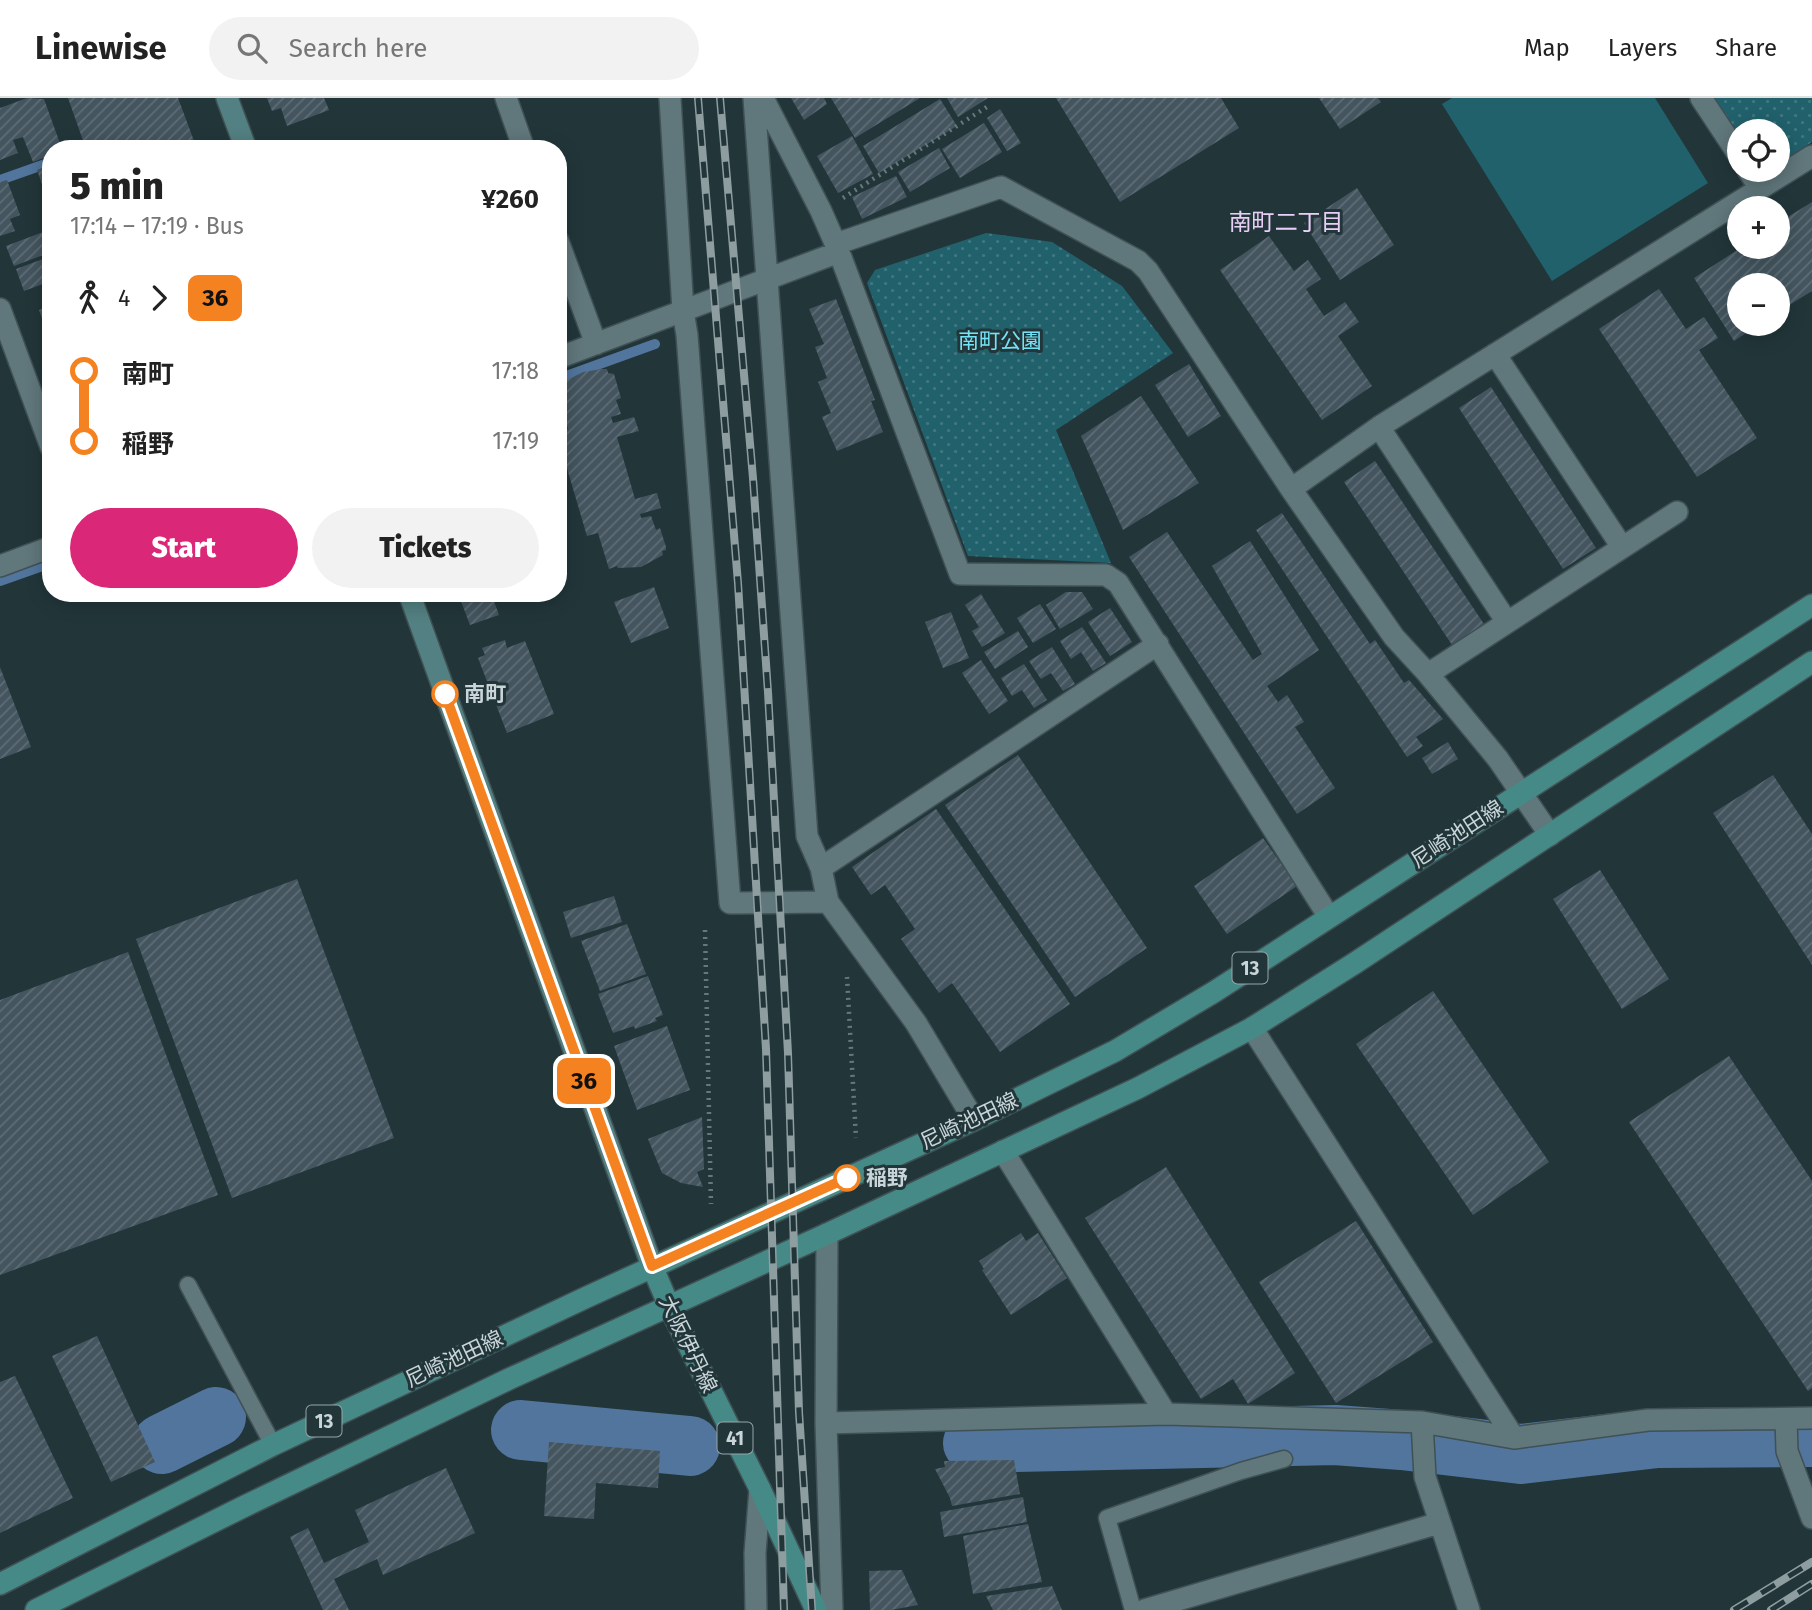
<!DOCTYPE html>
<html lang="en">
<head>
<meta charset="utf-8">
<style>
  :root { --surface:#fff; --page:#f2f2f2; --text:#222; --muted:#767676; --line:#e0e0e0; --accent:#db2777 }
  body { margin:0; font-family:"Fira Sans","Noto Sans JP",sans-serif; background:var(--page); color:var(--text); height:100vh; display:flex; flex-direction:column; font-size:26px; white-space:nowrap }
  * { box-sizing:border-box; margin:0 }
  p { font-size:23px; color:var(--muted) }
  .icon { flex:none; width:38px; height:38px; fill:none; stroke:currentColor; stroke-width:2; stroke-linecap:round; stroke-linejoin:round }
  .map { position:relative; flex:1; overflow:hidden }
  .details { position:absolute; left:42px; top:42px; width:525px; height:462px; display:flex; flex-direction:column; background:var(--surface); border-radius:28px; box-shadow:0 4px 18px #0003 }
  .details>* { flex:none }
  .badge { padding:0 14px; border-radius:10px; font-size:24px; line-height:46px }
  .fabs { position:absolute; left:1727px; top:21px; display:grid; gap:14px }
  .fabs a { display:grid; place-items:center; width:63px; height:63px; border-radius:50%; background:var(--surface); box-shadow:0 4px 18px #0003; font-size:35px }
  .map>.badge { position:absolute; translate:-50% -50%; box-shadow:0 0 0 4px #fff }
  .legs { display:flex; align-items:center; gap:10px; height:77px; padding:0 28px; font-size:23px }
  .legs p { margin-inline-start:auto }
  .head { display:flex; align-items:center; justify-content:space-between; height:119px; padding:0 28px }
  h1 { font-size:38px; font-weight:800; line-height:52px }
  .cta { display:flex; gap:14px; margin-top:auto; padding:14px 28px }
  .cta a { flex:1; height:80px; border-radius:42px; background:var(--accent); color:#fff; font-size:28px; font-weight:800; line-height:80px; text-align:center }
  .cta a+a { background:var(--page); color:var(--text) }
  ul { padding:0 28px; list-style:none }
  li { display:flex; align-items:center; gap:24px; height:70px; font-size:26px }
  li i { display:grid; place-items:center; width:10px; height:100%; margin:0 9px; background:currentColor }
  li i::after { content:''; width:18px; height:18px; margin:-9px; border:5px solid; border-radius:50%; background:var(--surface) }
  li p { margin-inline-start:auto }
  li:first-child i { background:linear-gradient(#0000 50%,currentColor 0) }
  li:last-child i { background:linear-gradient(currentColor 50%,#0000 0) }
  header { display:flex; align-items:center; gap:42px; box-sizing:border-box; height:98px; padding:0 35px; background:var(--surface); border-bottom:2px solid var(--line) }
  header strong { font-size:33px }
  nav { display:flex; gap:38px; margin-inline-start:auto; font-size:24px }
  .search { width:490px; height:63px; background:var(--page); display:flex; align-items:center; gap:18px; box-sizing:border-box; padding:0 24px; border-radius:38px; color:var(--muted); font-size:26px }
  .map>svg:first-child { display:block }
</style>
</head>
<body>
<header>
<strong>Linewise</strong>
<div class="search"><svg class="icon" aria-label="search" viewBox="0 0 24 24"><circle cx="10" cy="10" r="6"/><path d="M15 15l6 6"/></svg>Search here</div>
<nav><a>Map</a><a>Layers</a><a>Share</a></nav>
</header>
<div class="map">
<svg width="1812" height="1512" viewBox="0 0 1812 1512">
  <defs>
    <pattern id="park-dots" width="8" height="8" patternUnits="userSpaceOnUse" patternTransform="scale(1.75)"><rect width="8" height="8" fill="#21616c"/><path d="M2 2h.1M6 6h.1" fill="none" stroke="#407780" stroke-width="1.8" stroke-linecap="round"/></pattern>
    <pattern id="building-hatch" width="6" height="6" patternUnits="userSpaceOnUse" patternTransform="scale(1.75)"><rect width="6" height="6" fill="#44555f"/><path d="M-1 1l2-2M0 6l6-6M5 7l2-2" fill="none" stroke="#5e6d75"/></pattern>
  </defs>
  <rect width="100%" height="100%" fill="#22363a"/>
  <path fill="url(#park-dots)" d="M1711 0H1812V44L1778 66V33H1740L1739 43Z
    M986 135 1052 144 1122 188 1173 255 1056 332 1111 465 968 458 867 185 875 172Z"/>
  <path fill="#21616c" d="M1452 0H1655L1708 85 1552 183 1442 6Z"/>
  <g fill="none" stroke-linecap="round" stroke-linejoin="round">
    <path stroke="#52759d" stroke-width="10" d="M0 82 51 64
      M558 281 655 246
      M0 483 51 465"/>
    <path stroke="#52759d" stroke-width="60" d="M521 1332 690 1348
      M973 1345 1335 1337 1402 1342 1521 1356 1657 1340 1812 1339
      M162 1346 216 1319"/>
  </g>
  <path fill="url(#building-hatch)" d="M27 0 44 1 62 51H51V57L33 64 23 39 13 42 18 55 0 62V10Z
    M68 0H178L197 51H86Z
    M267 0H324L329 12 287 28 281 10 272 13Z
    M791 0H824L827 6 804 22Z
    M831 0H920L855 40Z
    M947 0H988L958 19Z
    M1056 0H1221L1239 30 1120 104Z
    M1319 0H1378L1381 4 1340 31Z
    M940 1 957 28 879 75 863 48Z
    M1000 11 1021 45 1007 53 987 20Z
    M984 25 1002 54 960 80 942 51Z
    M852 38 873 76 838 95 817 58Z
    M339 42 343 51H317Z
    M939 50 950 70 910 94 898 74Z
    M51 66V120L46 107 49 106 37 72Z
    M896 78 907 99 862 121 852 99Z
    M7 82 20 117 10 121 15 133 0 138V84Z
    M1357 90 1394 147 1340 182 1304 125Z
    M1812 104V193L1778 214V187H1740V226H1760L1734 243 1694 180 1742 149H1778V125Z
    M51 131V154L14 168 6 148Z
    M1269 138 1294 173 1308 162 1321 181 1306 191 1324 218 1345 204 1359 224 1338 238 1372 288 1322 322 1220 172Z
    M51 158V183L24 193 16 171Z
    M1659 191 1686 231 1704 219 1718 240 1699 252 1757 340 1697 379 1599 231Z
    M836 201 875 302 871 303 883 334 837 353 822 319 831 315 818 284 827 280 815 249 824 246 809 211Z
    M51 208V233L47 234 39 212Z
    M1189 266 1221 318 1188 339 1155 287Z
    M602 271H607L608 275 614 276 621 300 616 302 621 316 611 319 613 325 634 319 639 333 617 339 635 401 657 395 661 410 640 416 641 420 651 418 656 432 660 430 666 449V452L662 453 663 457 641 469 618 470 617 468 609 471 598 435 587 438 558 340V334L568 331 558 299 561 285 583 274Z
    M1491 289 1596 450 1563 471 1459 310Z
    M1141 298 1199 385 1123 432 1081 338Z
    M1375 363 1486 529 1454 550 1344 384Z
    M1282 415 1370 546 1375 542 1404 585 1409 582 1443 621 1416 639 1423 648 1407 659 1256 432Z
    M1167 434 1253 562 1262 556 1212 468 1250 443 1319 552 1267 588 1278 604 1287 597 1304 624 1295 629 1335 690 1297 716 1129 459Z
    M654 489 669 530 631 545 614 504Z
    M1066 494H1082L1093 511 1060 531 1046 507Z
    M446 495H491L499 517 470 527 459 498 449 502Z
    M981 496 1005 535 982 549 972 533 979 529 965 507Z
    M1040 506 1056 531 1033 545 1017 520Z
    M1110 510 1132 544 1110 558 1088 524Z
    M951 514 969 560 943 570 925 524Z
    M1082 529 1106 565 1093 573 1081 554 1071 561 1060 543Z
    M1018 533 1028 549 995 571 984 554Z
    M505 542 507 550 525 543 554 616 507 635 478 560 485 557 482 550Z
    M1052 549 1075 586 1063 593 1051 575 1041 581 1029 563Z
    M981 562 1008 603 989 616 962 575Z
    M1024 566 1047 602 1034 610 1022 592 1012 598 1001 580Z
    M0 569 31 649 0 661Z
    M1448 644 1458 661 1432 676 1422 660Z
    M1018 657 1147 850 1075 899 945 707Z
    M1773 677 1812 736V867L1713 715Z
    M936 711 1070 906 1000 954 952 885 939 895 901 841 915 831 885 787 871 797 852 769Z
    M1263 740 1297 788 1227 836 1194 788Z
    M1600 772 1669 881 1622 911 1553 801Z
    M297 781 394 1040 232 1100 136 841Z
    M614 798 622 824 571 840 563 814Z
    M627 826 646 876 600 893 581 843Z
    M128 854 218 1097 0 1177V902Z
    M648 878 663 917 655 920 657 923 635 931 634 928 613 935 598 896Z
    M1433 893 1549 1064 1473 1117 1356 946Z
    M667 928 690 992 637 1012 614 948Z
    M1729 958 1812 1083V1290L1808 1293 1629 1024Z
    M702 1019 704 1071 697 1074 703 1089 681 1085 662 1075 648 1041Z
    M1166 1069 1295 1275 1248 1306 1233 1281 1201 1301 1085 1120Z
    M1356 1123 1433 1244 1336 1305 1259 1184Z
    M1021 1135 1026 1143 1038 1135 1067 1180 1011 1217 982 1172 984 1171 979 1163Z
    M97 1238 155 1364 111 1384 52 1258Z
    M15 1278 73 1400 0 1435V1284Z
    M549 1344 660 1353 658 1390 596 1385 594 1421 544 1418Z
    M1014 1362 1020 1396 952 1408 950 1400 935 1371 945 1369 944 1363Z
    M446 1370 475 1435 383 1477 377 1461 334 1481 349 1512H323L290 1439 308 1430 324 1465 369 1444 355 1412Z
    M1023 1399 1027 1424 944 1439 940 1414Z
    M1028 1426 1042 1484 973 1496 963 1438Z
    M902 1472 918 1507 891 1512H870L869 1473Z
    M1052 1488 1062 1512H993L986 1498Z"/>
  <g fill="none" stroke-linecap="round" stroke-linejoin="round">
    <g stroke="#3f5154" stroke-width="19">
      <path id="lane" d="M188 1187 273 1347
        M1133 1512 1107 1420 1241 1373 1284 1361"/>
    </g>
    <g stroke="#3f5154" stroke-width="24">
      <path id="street" d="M506 0 524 51
        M670 0 683 213 687 237 730 805 828 804
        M754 0 807 738 821 770
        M763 0 821 113 839 154 960 476 1106 477 1118 485 1329 819
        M1701 0 1740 59
        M1748 72 1760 91
        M558 143 596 246
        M836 146 1001 89 1138 163 1148 173 1291 391 1394 539 1428 576 1498 661 1550 737
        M0 211 51 349
        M1495 256 1622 449
        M558 260 839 154
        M1379 329 1507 524
        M1291 391 1379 329 1812 58
        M0 468 51 449
        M1428 576 1677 414
        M1252 930 1514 1340
        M974 1022 916 925 828 804 821 770 1158 546
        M1003 1053 1166 1316
        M827 1136 826 1325 832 1512
        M1786 1321 1787 1353 1812 1420
        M1422 1324 1425 1379 1469 1512
        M826 1325 1166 1316 1422 1324 1514 1340 1648 1322 1812 1320
        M756 1512 755 1455 760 1391
        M1144 1512 1439 1425"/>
    </g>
    <g stroke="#3f5154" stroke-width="24">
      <path id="secondary" d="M227 0 246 51
        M409 495 652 1168"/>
    </g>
    <g stroke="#3f5154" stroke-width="24">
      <path id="primary" d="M652 1168 669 1208 760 1391 816 1512
        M0 1486 273 1347 587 1199 974 1022 1115 953 1214 894 1812 507
        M36 1512 245 1408 509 1281 827 1136 1138 990 1252 930 1355 865 1812 564"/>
    </g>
    <path stroke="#67787b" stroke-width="4.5" stroke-dasharray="2 5" stroke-linecap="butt" d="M843 100 990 7
      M705 832 711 1106
      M847 879 856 1040"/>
    <use href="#lane" stroke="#60777b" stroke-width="16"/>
    <use href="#street" stroke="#60777b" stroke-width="21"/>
    <use href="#secondary" stroke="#538082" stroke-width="21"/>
    <use href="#primary" stroke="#468a88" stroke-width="21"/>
    <g stroke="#8e9da0" stroke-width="8">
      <path id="rail" d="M698 0 738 485 766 951 784 1512
        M720 0 753 380 768 594 788 955 799 1314 812 1512
        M1734 1512 1812 1464
        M1771 1512 1812 1486"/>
    </g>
    <use href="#rail" stroke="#22363a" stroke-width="5" stroke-dasharray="16" stroke-linecap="butt"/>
  </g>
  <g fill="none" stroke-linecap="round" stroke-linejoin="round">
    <g stroke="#fff" stroke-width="16">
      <path id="line-1" d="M445 596 652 1168 847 1080"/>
    </g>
    <use href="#line-1" stroke="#f58220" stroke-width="10"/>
  </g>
  <g fill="#fff" stroke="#f58220" stroke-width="3.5">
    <circle cx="445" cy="596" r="12"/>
    <circle cx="847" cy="1080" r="12"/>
  </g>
  <g text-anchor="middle" stroke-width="6" stroke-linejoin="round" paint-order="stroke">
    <g fill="#22363a" stroke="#97a5a9" stroke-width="2">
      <rect x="1232.5" y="854.5" width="35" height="31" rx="5"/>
      <rect x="306.5" y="1307.5" width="35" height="31" rx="5"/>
      <rect x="717.5" y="1324.5" width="35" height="31" rx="5"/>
    </g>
    <g font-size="19" font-weight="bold" fill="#c9d5d8">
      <text x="1250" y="877">13</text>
      <text x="324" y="1330">13</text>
      <text x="735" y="1347">41</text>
    </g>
    <g font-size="21" fill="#75e3f7" stroke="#22363a">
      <text x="1000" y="250">南町公園</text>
    </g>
    <g font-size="21" font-weight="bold" fill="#c9d5d8" stroke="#22363a" text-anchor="start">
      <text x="464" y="603">南町</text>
      <text x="866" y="1087">稲野</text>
    </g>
    <g font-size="21" fill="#c9d5d8" stroke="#22363a">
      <text transform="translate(1457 736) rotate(-33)" y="7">尼崎池田線</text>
      <text transform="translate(969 1023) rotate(-25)" y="7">尼崎池田線</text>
      <text transform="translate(688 1246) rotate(64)" y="7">大阪伊丹線</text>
      <text transform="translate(454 1261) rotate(-25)" y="7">尼崎池田線</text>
    </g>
    <g font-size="23" fill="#e8cff7" stroke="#22363a">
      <text x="1286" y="132">南町二丁目</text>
    </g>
  </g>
</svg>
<div class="fabs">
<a><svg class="icon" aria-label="locate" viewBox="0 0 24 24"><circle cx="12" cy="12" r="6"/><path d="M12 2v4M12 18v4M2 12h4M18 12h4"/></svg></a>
<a>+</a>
<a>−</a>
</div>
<b class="badge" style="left:584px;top:983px;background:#f58220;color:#111">36</b>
<section class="details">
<div class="head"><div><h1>5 min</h1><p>17:14 – 17:19 · Bus</p></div><b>¥260</b></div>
<div class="legs"><svg class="icon" aria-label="walk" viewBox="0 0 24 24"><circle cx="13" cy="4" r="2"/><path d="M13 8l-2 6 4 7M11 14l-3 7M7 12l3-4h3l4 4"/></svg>4<svg class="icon" aria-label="forward" viewBox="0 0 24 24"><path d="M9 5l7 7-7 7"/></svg><b class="badge" style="background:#f58220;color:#111">36</b></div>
<ul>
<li><i style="color:#f58220"></i><b>南町</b><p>17:18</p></li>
<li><i style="color:#f58220"></i><b>稲野</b><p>17:19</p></li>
</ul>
<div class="cta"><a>Start</a><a>Tickets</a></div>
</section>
</div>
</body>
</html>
